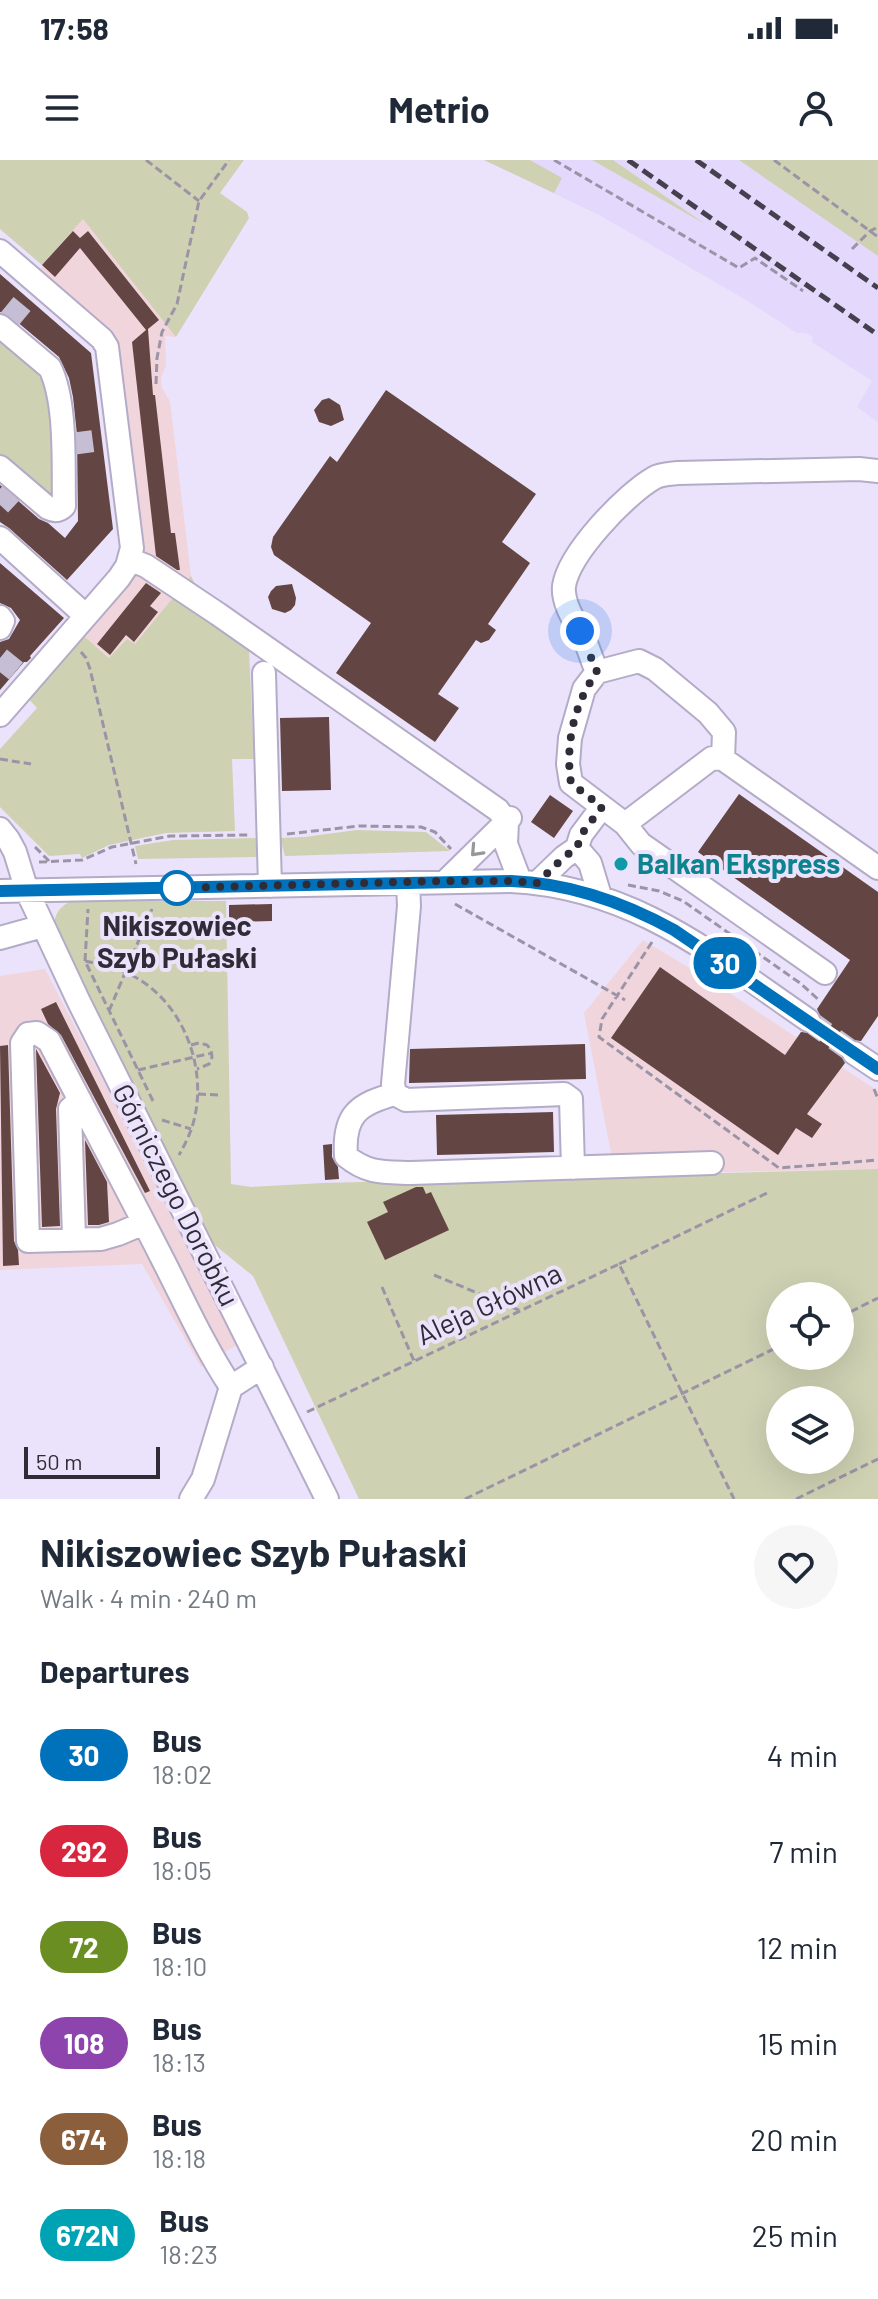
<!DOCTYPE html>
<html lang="en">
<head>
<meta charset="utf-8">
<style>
  :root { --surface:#fff; --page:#f6f6f7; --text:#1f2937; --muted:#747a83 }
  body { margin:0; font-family:Barlow,sans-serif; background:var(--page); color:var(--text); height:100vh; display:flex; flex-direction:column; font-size:30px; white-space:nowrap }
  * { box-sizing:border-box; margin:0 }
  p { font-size:26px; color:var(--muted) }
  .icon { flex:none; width:44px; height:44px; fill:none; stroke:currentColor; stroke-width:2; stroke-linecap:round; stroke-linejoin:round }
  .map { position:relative; height:1339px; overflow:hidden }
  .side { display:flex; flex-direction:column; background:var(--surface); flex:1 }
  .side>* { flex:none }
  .badge { padding:0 16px; border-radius:26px; font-size:28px; line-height:52px }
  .fabs { position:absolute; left:766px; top:1122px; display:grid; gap:16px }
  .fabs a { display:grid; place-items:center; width:88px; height:88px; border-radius:50%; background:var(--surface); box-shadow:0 8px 32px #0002; font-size:40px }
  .scale { position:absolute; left:24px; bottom:20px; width:136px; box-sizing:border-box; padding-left:8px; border:4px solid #302c37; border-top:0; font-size:22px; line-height:28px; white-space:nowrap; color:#302c37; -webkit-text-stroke:6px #ebe3fb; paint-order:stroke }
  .you { position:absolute; width:40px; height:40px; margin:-20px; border:6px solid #fff; border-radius:50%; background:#1a73e8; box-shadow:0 0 0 12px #1a73e833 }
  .map>.badge { position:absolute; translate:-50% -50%; box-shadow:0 0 0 4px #fff }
  h2 { padding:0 40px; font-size:30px; line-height:72px }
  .round { display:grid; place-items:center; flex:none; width:84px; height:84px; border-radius:42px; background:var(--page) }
  .summary { display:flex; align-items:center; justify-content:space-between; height:136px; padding:0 40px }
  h1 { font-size:38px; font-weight:700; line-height:60px }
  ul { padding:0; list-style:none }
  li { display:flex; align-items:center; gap:24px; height:96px; padding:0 40px }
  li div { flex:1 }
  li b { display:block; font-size:30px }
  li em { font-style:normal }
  li .badge { min-width:88px; font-weight:700; text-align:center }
  .status { display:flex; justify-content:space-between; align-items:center; height:56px; padding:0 40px; background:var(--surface); direction:ltr }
  .status svg { height:22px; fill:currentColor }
  header { display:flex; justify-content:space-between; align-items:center; height:104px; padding:0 40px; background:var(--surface); font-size:36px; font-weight:700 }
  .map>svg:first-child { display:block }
</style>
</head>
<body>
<div class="status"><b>17:58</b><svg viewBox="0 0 49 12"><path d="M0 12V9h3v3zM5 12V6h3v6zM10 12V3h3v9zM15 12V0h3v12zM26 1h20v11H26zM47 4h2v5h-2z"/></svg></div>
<header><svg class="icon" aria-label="menu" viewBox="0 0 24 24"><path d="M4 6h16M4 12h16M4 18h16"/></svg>Metrio<svg class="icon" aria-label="person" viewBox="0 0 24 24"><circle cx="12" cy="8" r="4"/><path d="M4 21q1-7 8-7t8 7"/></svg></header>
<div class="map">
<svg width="878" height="1339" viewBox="0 0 878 1339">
  <rect width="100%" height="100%" fill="#ebe3fb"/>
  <path fill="#e4d8fc" d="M484 0H751L878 88V262L857 247 872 221 812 182 813 177 805 173H797L746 140 601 56Z"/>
  <path fill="#f0d6dc" d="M83 58 176 177 165 176 166 206 161 217 162 228 170 241 191 416 135 485 109 498 85 477 136 407 108 176 37 113Z
    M643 780 716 824 878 931V1009L615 1014 584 853Z
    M45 809 240 1183 201 1207 142 1104 0 1110V816Z"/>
  <path fill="#ced1b2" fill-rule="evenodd" d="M0 0H244L220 33 247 52 249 58 176 177 83 59 42 105 0 69Z
    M484 0H530L562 18 554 33Z
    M592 0H613L705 64Z
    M739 0H878V96Z
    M0 174 50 217 57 337 49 338 0 297Z
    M191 416 196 426 261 471 249 491 254 599H232L235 671 166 673 109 685 82 698 80 694 49 696 0 647V589L37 548 28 538 82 478 85 477 109 498 127 479 135 484Z
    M356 670 426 672 450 691 285 696 280 678 305 677Z
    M260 678 257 697 138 699 135 686 173 680Z
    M72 741H226L231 1024 251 1027 323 1023 878 1009V1339H359L253 1116 211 1082 54 768C54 755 59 746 72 741ZM780 1136H840V1196H780ZM780 1240H840V1300H780Z"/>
  <path fill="#634643" d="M73 71 80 78 88 71 159 160 148 169 153 235H155L171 373H175L180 410H177L156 396 132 182 146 170 80 88 55 117 42 105Z
    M0 114 91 193 113 369 67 420 9 368 0 362V325L39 359 48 363 65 378 78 361 77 275 73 237 69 218 59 197 9 155 0 152Z
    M386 230 536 334 502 382 530 403 488 464 496 470 489 480 481 483 476 480 438 534 459 548 435 582 336 513 371 463 274 395 271 387 273 377 330 296 337 302Z
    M329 238 340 245 344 260 331 266 319 262 314 250 322 240Z
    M0 403 64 458 30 496 31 498 27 502H24L0 530V482L9 479 20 460 11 448 0 443Z
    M146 423 161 433 150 446 158 452 134 482 126 475 110 495 97 484Z
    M292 424 296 438 295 445 291 450 285 453 272 449 268 437 271 431 276 426Z
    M329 557 331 630 282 631 280 558Z
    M739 634 878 732V856L861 881 849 880 843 885 840 893 845 903 807 954 822 964 812 978 796 968 778 995 611 878 660 807 785 895 801 872 813 873 820 867 822 860 817 849 850 800 698 692Z
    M550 635 573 651 554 678 531 662Z
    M272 744V761L229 762V745Z
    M56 842 150 1031 145 1033 61 875 48 864 41 849Z
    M585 884 586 919 409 923 410 889Z
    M8 885 14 1081 18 1090 19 1105 3 1106 0 886Z
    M36 889 60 933 56 949 60 1066 42 1067Z
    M553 952 554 992 437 995 436 955Z
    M85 980 107 1022 109 1062 99 1065H88Z
    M332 984V997L338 1007 339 1019 325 1020 323 985Z
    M416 1027H423L426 1034 431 1032 449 1070 385 1100 367 1062 388 1052 383 1042Z"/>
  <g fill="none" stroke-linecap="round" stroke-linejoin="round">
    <path stroke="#c6bed4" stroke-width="22" stroke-dasharray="22 11" stroke-linecap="butt" d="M8 161 27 138
      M71 284 102 280
      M0 345 13 331
      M0 498 16 511
      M808 860 854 893"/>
    <g stroke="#b4abc7" stroke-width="26">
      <path id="minor" d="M0 91 102 179 107 187 132 388 127 406 119 418 0 555
        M0 166 50 208C67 243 63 306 64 346 59 351 54 351 48 348L0 307
        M0 378 86 456
        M129 399 146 406 218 454 498 650 507 662 506 684 520 721
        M0 457 3 461 0 468
        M597 512C593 503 590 493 586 483 578 466 562 445 564 426 569 393 626 334 654 318 661 314 670 314 678 313L859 309 878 311
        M264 513 270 726
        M723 599 724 572 708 553 655 509 639 501 597 512 584 529 570 578 568 604 571 623 625 664 712 598 723 599 878 708
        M625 664 641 684 825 813
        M0 669 8 679 15 692 27 731 79 842 327 1339
        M577 688 590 703 600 736
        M446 721 510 658
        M408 723 409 746 393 924 395 934 406 940 564 934 571 939 573 1008
        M537 723 564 697 577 688 581 675 602 647
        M0 731 511 721C633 727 712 794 808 860
        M0 778 43 766
        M854 893 878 909
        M395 934C358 944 343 955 346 996 368 1014 383 1012 411 1013L712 1003
        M144 1063 118 1074 101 1079 28 1081 22 883 28 874 37 873 49 881C86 953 125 1025 162 1098 184 1141 204 1186 231 1227
        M74 1079 70 949 80 940
        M191 1339 203 1319 231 1227 262 1207"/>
    </g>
    <path stroke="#9b94a7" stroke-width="3" stroke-dasharray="8 4" stroke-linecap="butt" d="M146 0 199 41
      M554 0 739 108 755 98 803 131
      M774 0 878 77
      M852 89 870 71 878 67
      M156 224 157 198 162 172 177 144 199 41 229 0
      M81 492 86 498 90 509 136 704
      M0 599 31 604
      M287 674 359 666 421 667 435 672 451 689
      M35 687 49 701
      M39 702 82 700 112 687 170 676 248 675
      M628 725 659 731 683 741 800 823 820 841
      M455 744 625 840
      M652 782 602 859 599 877 779 1008 878 1000
      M85 801 88 749
      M109 851 152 749
      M191 885 199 883 207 885C212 890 214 898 209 904L197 909
      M138 910 212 893
      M874 929 878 939
      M198 934 218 935
      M153 941 85 801C98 804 114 807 127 813 181 837 208 905 194 960 191 973 185 984 179 995
      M162 960 191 969
      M619 1104 767 1033
      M434 1115 521 1151
      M382 1127 414 1201
      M840 1157 878 1138
      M307 1252 619 1104 734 1339
      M465 1339 780 1186
      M796 1339 878 1299"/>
    <use href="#minor" stroke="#fff" stroke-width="22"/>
    <path stroke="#45404d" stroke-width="5" stroke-dasharray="12 6" stroke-linecap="butt" d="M628 0 878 175
      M696 0 878 128"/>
  </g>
  <defs><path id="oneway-chevron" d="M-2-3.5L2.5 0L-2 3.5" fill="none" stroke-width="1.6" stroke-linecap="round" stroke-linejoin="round" transform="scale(2)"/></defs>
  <use stroke="#98969b" href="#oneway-chevron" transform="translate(476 691) rotate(133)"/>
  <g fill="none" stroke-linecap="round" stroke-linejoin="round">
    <g stroke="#fff" stroke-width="18">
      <path id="line" d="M0 731 511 721C569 723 623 742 674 770L878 909"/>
    </g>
    <use href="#line" stroke="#0072bc" stroke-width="12"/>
    <path stroke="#302c37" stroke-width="8" stroke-dasharray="0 14.4" d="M177 728 441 721H511L537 723 564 697 577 688 581 675 602 647 571 623C565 585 574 543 597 512L580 471"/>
  </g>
  <circle fill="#0f9aa8" stroke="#ebe3fb" stroke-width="3" cx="621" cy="704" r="8"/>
  <circle fill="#fff" stroke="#0072bc" stroke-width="4" cx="177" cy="728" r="16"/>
  <g text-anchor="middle" stroke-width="8" stroke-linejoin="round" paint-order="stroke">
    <g font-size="28" font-weight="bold" fill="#0d838f" stroke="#ebe3fb" text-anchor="start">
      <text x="637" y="714">Balkan Ekspress</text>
    </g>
    <g font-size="28" font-weight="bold" fill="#302c37" stroke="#ebe3fb">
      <text x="177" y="776">Nikiszowiec<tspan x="177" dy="32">Szyb Pułaski</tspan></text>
    </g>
    <g font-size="28" fill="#302c37" stroke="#ebe3fb">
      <text transform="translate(176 1035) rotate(63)" y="10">Górniczego Dorobku</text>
      <text transform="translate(489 1144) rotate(-25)" y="10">Aleja Główna</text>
    </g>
  </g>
</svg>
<div class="fabs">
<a><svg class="icon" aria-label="locate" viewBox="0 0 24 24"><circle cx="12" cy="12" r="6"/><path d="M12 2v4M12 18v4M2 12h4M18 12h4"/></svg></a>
<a><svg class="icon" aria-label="layers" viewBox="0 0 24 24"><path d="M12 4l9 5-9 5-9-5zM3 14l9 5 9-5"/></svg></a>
</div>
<div class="scale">50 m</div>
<div class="you" style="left:580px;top:471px"></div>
<b class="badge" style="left:725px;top:803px;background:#0072bc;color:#fff">30</b>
</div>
<section class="side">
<div class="summary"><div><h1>Nikiszowiec Szyb Pułaski</h1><p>Walk · 4 min · 240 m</p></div><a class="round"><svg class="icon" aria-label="heart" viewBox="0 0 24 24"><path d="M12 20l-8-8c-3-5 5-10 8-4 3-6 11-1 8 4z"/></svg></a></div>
<h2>Departures</h2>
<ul>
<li><span class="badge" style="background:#0072bc;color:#fff">30</span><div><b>Bus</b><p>18:02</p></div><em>4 min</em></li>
<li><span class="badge" style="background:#d7263d;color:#fff">292</span><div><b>Bus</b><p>18:05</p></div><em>7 min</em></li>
<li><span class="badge" style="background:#6b8e23;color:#fff">72</span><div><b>Bus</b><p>18:10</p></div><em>12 min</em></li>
<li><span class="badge" style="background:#8e44ad;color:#fff">108</span><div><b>Bus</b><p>18:13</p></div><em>15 min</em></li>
<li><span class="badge" style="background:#8b5e3c;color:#fff">674</span><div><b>Bus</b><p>18:18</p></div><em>20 min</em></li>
<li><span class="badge" style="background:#00a3b4;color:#fff">672N</span><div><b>Bus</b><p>18:23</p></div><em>25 min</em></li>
</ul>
</section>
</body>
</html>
